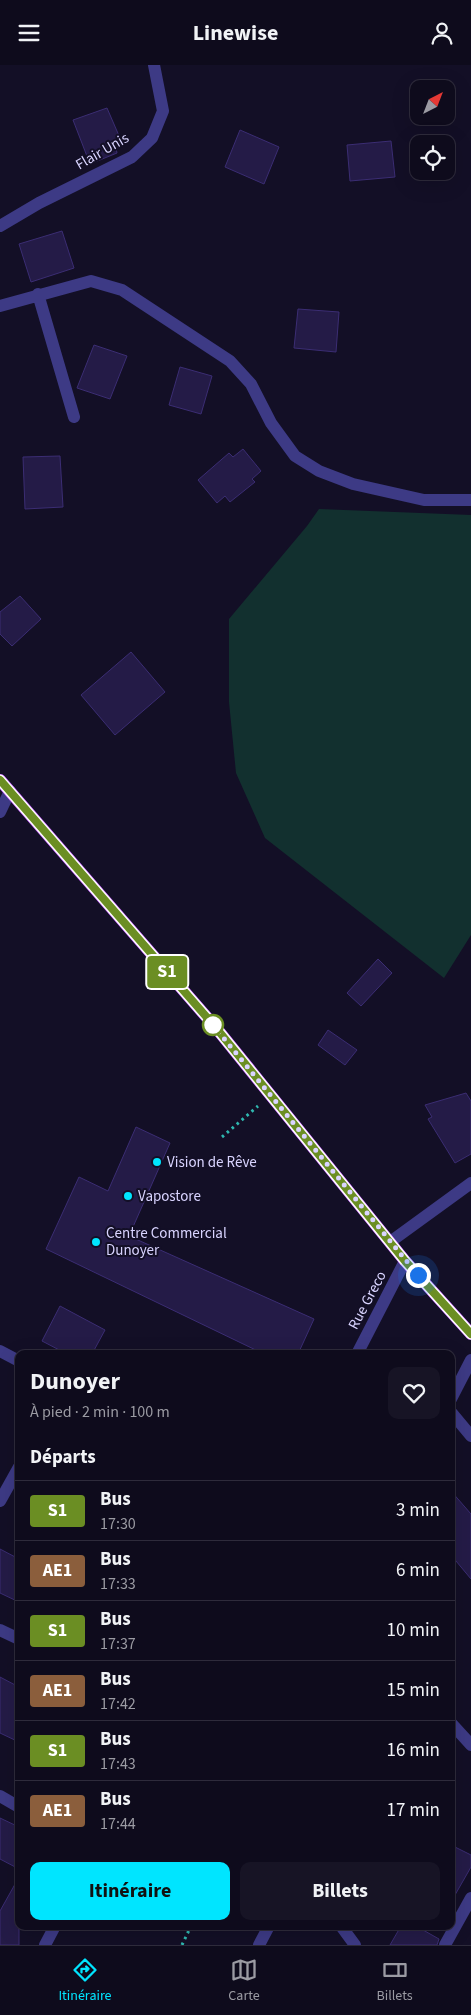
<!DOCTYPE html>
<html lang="fr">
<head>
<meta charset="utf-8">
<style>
  :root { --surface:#0e0b1c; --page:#171425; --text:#f1f3f6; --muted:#9b9ba3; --line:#2e2b3b; --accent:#00e5ff }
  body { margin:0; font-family:"Source Sans 3",sans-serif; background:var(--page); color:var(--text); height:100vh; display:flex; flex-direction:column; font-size:19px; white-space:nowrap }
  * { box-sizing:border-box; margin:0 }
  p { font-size:16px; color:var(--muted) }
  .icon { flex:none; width:28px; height:28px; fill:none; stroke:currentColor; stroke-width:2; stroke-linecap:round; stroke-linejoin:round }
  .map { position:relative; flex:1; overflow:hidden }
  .drawer { position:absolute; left:15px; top:1285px; width:440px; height:580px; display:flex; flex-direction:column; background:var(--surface); border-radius:10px; box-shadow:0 5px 20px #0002,0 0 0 1px var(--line) }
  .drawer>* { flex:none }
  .badge { padding:0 10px; border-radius:4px; font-size:18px; line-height:32px }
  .needle { width:32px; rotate:42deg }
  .tools { position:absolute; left:410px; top:15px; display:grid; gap:10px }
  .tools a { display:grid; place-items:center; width:45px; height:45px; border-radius:10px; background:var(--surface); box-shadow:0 5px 20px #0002,0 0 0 1px var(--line); font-size:25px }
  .you { position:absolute; width:25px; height:25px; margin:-12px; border:4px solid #fff; border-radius:50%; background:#1a73e8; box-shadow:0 0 0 8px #1a73e833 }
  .map>.badge { position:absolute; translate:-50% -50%; box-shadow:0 0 0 2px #fff }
  h2 { padding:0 15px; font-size:19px; line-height:45px }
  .round { display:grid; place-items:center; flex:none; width:52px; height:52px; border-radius:10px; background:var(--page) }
  .head { display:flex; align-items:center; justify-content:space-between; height:85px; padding:0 15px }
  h1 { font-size:24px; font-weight:700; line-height:38px }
  .cta { display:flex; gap:10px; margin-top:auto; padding:10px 15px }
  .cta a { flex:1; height:58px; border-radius:10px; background:var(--accent); color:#111; font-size:20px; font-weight:700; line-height:58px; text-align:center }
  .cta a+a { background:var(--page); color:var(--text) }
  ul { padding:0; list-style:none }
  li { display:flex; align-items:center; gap:15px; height:60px; padding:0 15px; border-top:1px solid var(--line) }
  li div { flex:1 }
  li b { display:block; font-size:19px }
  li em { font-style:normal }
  li .badge { min-width:55px; font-weight:700; text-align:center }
  header { display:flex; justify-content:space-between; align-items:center; height:65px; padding:0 15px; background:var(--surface); font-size:22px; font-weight:700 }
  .tabs { display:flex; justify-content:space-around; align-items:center; height:70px; border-top:1px solid var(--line); background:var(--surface); font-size:14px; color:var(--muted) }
  .tabs a { display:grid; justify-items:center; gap:2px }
  .tabs .selected { color:var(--accent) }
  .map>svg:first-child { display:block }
</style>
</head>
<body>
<header><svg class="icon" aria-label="menu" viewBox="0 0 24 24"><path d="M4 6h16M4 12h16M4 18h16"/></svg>Linewise<svg class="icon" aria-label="person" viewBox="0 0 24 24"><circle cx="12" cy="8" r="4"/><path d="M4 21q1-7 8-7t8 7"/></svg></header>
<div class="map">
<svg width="471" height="1880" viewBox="0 0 471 1880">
  <rect width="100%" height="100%" fill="#130f26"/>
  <path fill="#12302f" d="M319 444 471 450V870L444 913 265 773 236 708 229 637V554L307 461Z"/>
  <path fill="#241b47" stroke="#3b2d73" d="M107 43 123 80 116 83 117 88 90 99 73 55Z
    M240 65 279 82 264 119 225 102Z
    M391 76 395 112 350 116 347 80Z
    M62 166 74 203 31 217 19 179Z
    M298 244 339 247 336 287 294 283Z
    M94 280 127 291 110 334 77 323Z
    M180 302 212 311 201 349 169 340Z
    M243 384 261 406 252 414 255 417 230 437 225 431 217 438 198 415 229 388 233 392Z
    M60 391 63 442 25 444 23 392Z
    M20 531 41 554 12 581 0 569V547Z
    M131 587 165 627 115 670 81 630Z
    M378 894 392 908 361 941 347 928Z
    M328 965 357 985 345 1000 318 980Z
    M466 1028 471 1036V1089L455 1098 428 1054 432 1052 425 1040Z
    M136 1062 170 1078 129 1171 314 1254 298 1289H264L46 1184 79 1112 108 1126Z
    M60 1241 105 1265 92 1289H67L42 1276Z
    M451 1426 471 1449V1514L451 1490Z
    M0 1484 19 1494V1537L0 1528Z
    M0 1612 19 1622V1677L0 1668Z
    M0 1753 19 1762V1804L0 1794Z
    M451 1780 471 1790V1802L451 1837Z
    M19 1812V1880H0V1846Z
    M401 1861H416L439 1874 437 1880H390Z"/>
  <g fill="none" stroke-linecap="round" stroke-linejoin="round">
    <path stroke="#2fb8b0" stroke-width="3" stroke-dasharray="2.5 4" stroke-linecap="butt" d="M222 1072 258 1041
      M182 1880 191 1861"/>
    <path stroke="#3d3a85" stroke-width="12" d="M0 161 39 138 132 92 152 73 163 46 154 0
      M38 229 74 352
      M0 241 91 216 122 225 230 296 251 319 271 358 295 391 319 406 353 419 424 435H471
      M0 747 10 726
      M390 1177 471 1118
      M0 1286 19 1296
      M357 1289 405 1196
      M451 1334 471 1295
      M451 1347 471 1371
      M0 1436 19 1402
      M0 1565 19 1574
      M451 1658 471 1680
      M0 1731 19 1742
      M341 1861 355 1880
      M45 1880 55 1861
      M259 1880 269 1861
      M445 1880 471 1833"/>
    <path stroke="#c25bff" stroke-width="12" d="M0 715 217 964 405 1196 471 1269"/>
  </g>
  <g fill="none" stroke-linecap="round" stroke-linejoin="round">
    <g stroke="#fff" stroke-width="11">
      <path id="line" d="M0 715 217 964 405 1196 471 1269"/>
    </g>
    <use href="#line" stroke="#6b8e23" stroke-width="8"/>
    <path stroke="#d9d4ff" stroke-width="5" stroke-dasharray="0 9" d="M213 960 418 1210"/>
  </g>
  <circle fill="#fff" stroke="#6b8e23" stroke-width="2.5" cx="213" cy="960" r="10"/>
  <g fill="#00e5ff" stroke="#130f26" stroke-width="2">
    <circle cx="157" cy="1097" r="5"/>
    <circle cx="128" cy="1131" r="5"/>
    <circle cx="96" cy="1177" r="5"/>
  </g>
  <g text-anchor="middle" stroke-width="4" stroke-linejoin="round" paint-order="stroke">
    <g font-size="15" fill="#d9d4ff" stroke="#130f26">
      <text transform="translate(102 86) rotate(-30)" y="5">Flair Unis</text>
      <text transform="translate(367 1235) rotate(-62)" y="5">Rue Greco</text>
    </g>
    <g font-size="15" fill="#d9d4ff" stroke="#130f26" text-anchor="start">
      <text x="167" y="1102">Vision de Rêve</text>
      <text x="138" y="1136">Vapostore</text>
      <text x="106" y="1173">Centre Commercial<tspan x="106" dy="17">Dunoyer</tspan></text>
    </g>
  </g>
</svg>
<div class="tools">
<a><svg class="needle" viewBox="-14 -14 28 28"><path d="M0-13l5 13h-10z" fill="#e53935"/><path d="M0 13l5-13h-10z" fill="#9b9ba3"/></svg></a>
<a><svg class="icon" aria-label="locate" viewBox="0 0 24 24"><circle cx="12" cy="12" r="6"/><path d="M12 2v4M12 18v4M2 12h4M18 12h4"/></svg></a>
</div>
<div class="you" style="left:418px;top:1210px"></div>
<b class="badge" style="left:167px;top:907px;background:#6b8e23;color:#fff">S1</b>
<section class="drawer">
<div class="head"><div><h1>Dunoyer</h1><p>À pied · 2 min · 100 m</p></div><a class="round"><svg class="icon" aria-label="heart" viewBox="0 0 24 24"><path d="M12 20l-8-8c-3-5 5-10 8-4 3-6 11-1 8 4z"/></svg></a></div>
<h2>Départs</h2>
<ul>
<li><span class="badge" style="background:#6b8e23;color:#fff">S1</span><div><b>Bus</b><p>17:30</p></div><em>3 min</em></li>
<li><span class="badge" style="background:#8b5e3c;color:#fff">AE1</span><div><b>Bus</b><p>17:33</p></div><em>6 min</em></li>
<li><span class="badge" style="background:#6b8e23;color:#fff">S1</span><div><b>Bus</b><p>17:37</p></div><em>10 min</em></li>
<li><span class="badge" style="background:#8b5e3c;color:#fff">AE1</span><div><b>Bus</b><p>17:42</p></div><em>15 min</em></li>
<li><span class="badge" style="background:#6b8e23;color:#fff">S1</span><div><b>Bus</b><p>17:43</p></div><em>16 min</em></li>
<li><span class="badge" style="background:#8b5e3c;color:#fff">AE1</span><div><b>Bus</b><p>17:44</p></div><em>17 min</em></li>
</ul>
<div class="cta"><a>Itinéraire</a><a>Billets</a></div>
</section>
</div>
<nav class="tabs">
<a class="selected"><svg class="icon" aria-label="directions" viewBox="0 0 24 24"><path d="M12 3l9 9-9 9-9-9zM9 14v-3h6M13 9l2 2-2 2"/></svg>Itinéraire</a>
<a><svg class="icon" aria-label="map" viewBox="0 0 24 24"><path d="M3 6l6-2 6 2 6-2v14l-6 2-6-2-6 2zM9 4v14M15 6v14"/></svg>Carte</a>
<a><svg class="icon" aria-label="tickets" viewBox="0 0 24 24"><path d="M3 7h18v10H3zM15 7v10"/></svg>Billets</a>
</nav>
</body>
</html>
